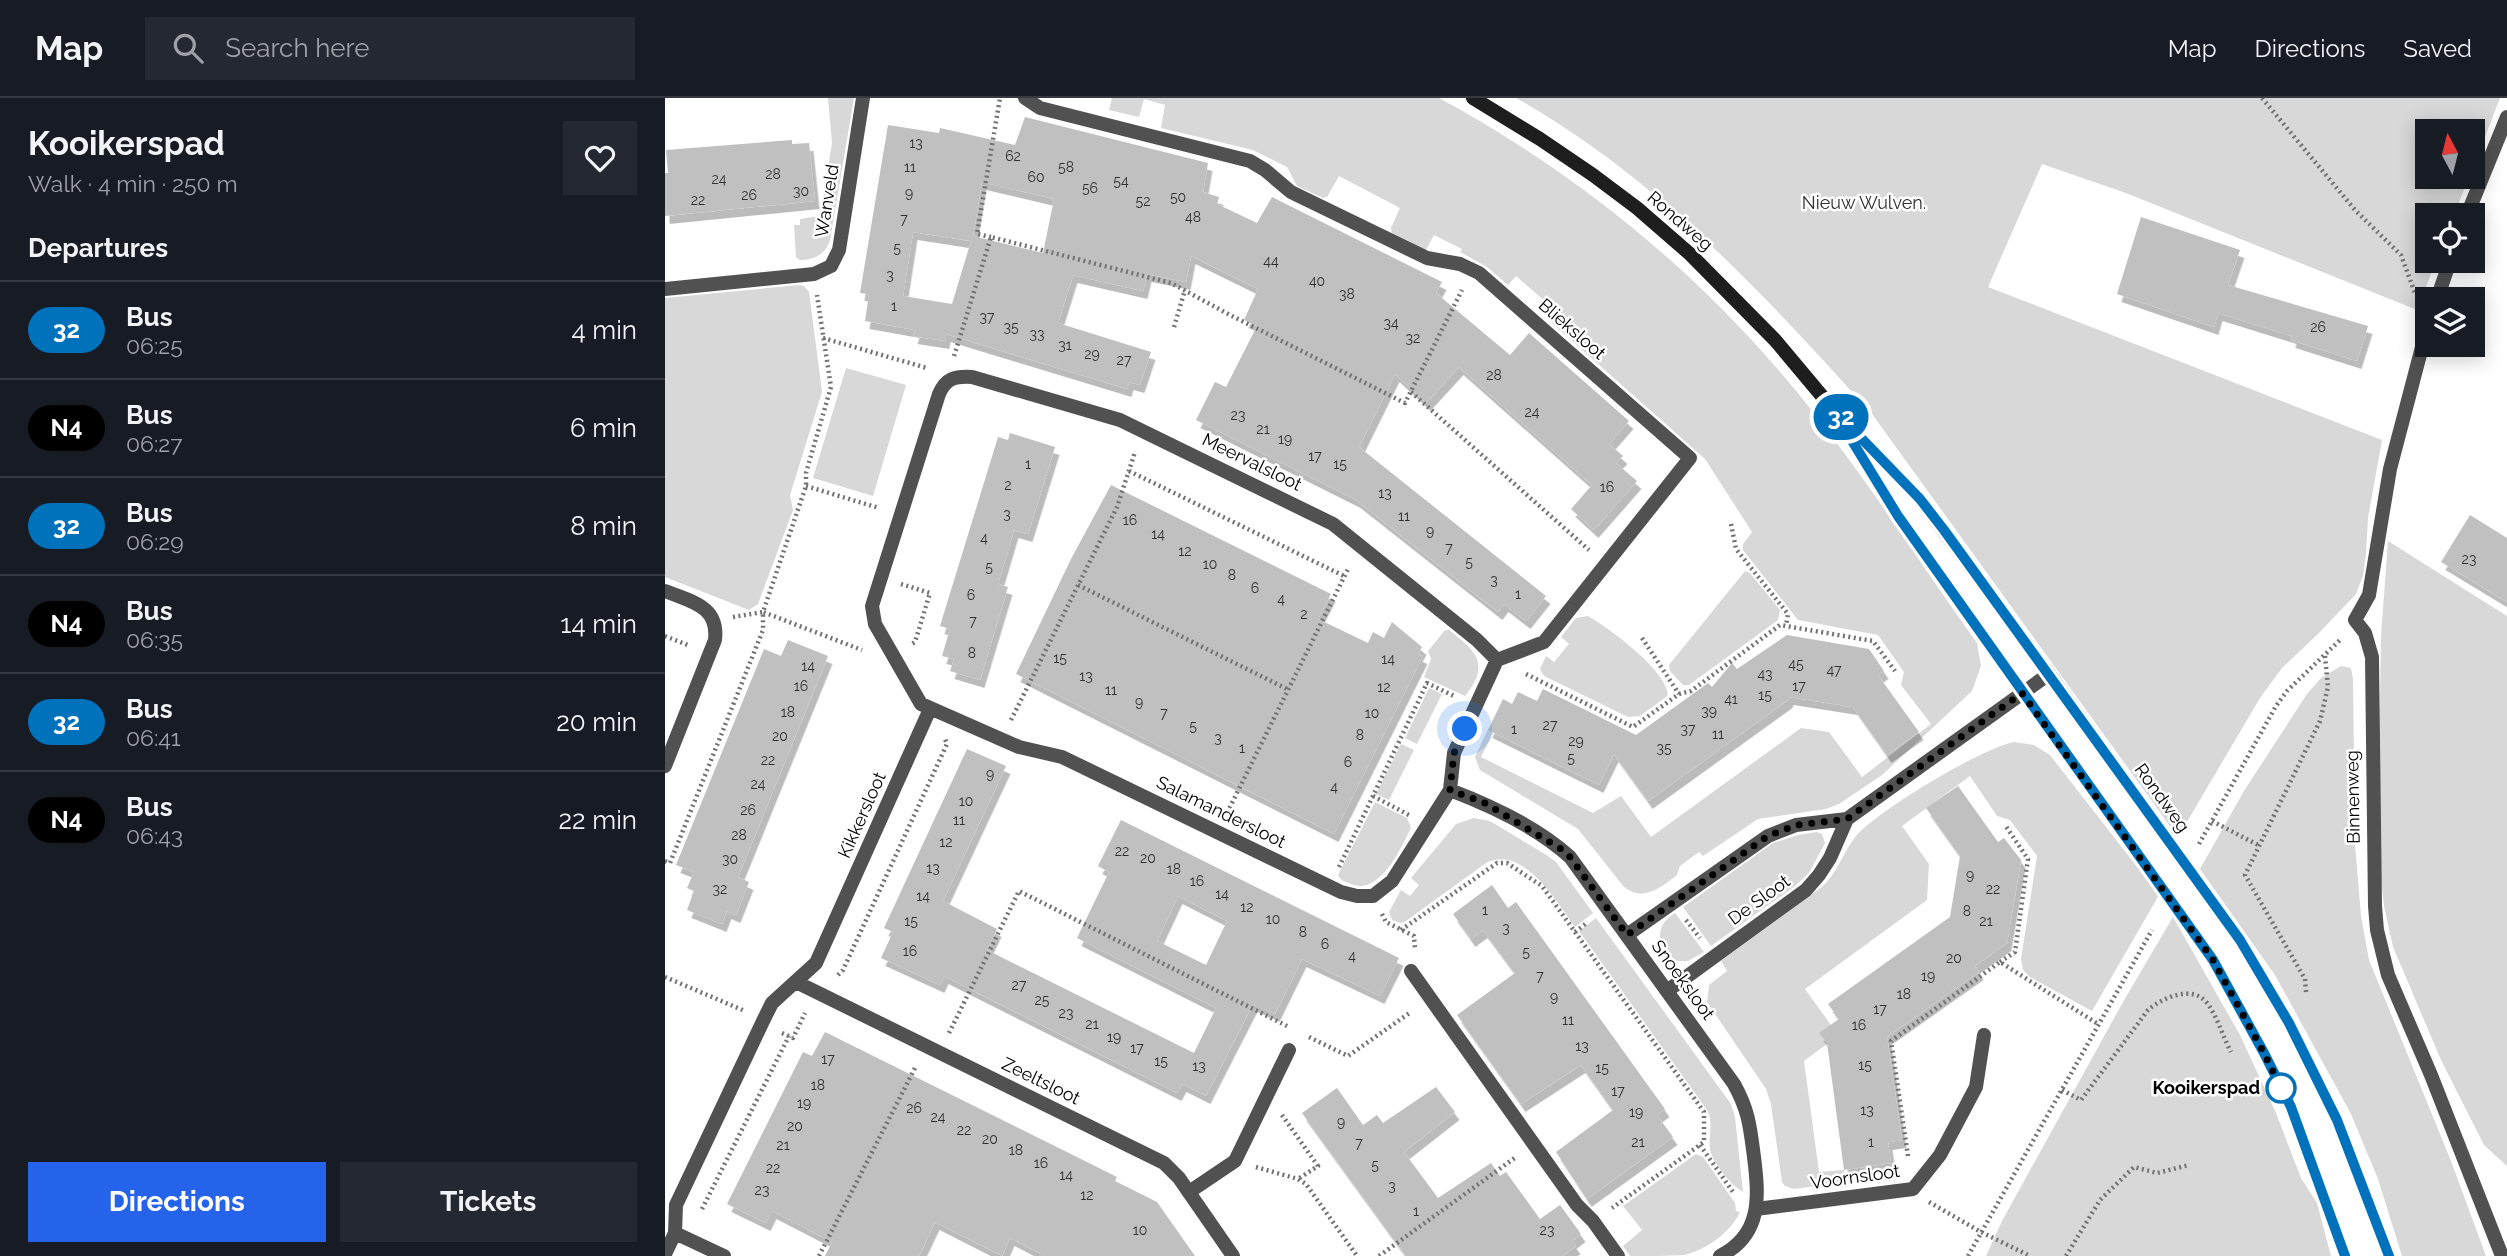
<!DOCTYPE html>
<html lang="en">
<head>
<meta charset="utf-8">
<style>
  :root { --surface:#171b24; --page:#242831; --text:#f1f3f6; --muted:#9ea1a6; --line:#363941; --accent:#2563eb }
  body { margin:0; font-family:Raleway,sans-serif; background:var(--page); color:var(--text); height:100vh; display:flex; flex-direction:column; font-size:26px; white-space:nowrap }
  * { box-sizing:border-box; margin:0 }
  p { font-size:23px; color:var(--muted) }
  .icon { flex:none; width:38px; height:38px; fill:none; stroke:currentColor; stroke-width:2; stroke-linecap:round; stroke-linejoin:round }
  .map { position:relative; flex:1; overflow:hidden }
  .sheet { display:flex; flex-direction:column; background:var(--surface); width:665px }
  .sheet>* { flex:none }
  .badge { padding:0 14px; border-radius:23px; font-size:24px; line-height:46px }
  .needle { width:46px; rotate:353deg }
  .fabs { position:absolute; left:1750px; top:21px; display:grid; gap:14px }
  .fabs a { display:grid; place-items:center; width:70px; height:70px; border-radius:0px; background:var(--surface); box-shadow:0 4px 18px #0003; font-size:35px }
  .you { position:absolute; width:35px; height:35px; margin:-18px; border:5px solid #fff; border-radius:50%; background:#1a73e8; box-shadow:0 0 0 10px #1a73e833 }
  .map>.badge { position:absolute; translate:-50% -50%; box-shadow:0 0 0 4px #fff }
  h2 { padding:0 28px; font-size:26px; line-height:63px }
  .round { display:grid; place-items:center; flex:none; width:74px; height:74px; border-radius:0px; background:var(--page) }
  .headline { display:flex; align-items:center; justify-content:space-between; height:119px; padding:0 28px }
  h1 { font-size:33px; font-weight:700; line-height:52px }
  .button { display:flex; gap:14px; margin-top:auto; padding:14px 28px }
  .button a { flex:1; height:80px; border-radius:0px; background:var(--accent); color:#fff; font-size:28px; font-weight:700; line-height:80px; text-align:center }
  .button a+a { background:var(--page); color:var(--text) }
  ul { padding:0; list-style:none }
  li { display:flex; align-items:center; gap:21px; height:98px; padding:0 28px; border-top:2px solid var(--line) }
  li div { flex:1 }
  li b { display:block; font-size:26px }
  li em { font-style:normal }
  li .badge { min-width:77px; font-weight:700; text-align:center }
  header { display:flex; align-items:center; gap:42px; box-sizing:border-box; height:98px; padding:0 35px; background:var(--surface); border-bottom:2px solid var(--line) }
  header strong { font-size:33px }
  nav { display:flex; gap:38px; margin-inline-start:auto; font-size:24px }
  .search { width:490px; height:63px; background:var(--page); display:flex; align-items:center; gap:18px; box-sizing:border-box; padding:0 24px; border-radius:0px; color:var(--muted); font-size:26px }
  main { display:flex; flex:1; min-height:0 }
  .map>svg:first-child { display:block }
</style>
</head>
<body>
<header>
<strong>Map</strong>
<div class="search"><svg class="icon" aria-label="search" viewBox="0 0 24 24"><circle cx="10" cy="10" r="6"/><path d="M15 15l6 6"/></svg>Search here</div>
<nav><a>Map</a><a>Directions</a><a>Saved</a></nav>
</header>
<main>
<section class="sheet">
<div class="headline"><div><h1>Kooikerspad</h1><p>Walk · 4 min · 250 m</p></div><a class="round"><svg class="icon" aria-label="heart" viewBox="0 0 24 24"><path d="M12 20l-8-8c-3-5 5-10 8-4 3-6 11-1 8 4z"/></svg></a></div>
<h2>Departures</h2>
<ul>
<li><span class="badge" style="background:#0072bc;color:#fff">32</span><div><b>Bus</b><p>06:25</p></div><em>4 min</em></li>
<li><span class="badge" style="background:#000;color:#fff">N4</span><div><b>Bus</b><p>06:27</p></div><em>6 min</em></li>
<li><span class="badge" style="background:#0072bc;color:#fff">32</span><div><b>Bus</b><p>06:29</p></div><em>8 min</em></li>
<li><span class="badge" style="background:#000;color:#fff">N4</span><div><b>Bus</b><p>06:35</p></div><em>14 min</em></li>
<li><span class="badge" style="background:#0072bc;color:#fff">32</span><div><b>Bus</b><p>06:41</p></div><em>20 min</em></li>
<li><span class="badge" style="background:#000;color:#fff">N4</span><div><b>Bus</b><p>06:43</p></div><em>22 min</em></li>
</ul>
<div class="button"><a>Directions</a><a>Tickets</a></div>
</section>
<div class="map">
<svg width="1842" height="1158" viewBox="0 0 1842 1158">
  <defs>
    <filter id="shadow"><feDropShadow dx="4.5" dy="8" stdDeviation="0" flood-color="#0004"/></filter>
  </defs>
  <rect width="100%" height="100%" fill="#fff"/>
  <path fill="#d8d8d8" d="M163 0H189L165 142C161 156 149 162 135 162L131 159 129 127H135V121L155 118 167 45Z
    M447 0H774C907 72 1025 167 1122 282 1192 365 1249 457 1312 545L1316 568 1307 593 1217 677 1174 706 1161 711 1093 721 1038 758 1034 754 1015 768 1012 777C995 790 979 804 959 789L913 731 815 672 810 659 823 631 829 634 816 659 928 715 956 698 986 739 1136 630 1164 634 1197 679 1266 626 1236 587 1239 574 1213 537 1133 522 1078 452V446L1087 434 1040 361 887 225 895 216 851 178 843 187 822 169 795 154 797 151 769 137 761 152 727 135 726 130 735 110 674 78 662 99 658 100 632 88 622 69 588 52 496 30 500 7 479 1 474 19 444 12Z
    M851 0H1835L1808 70V33H1762V79H1804L1789 117H1762V163H1771L1752 212 1461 95 1377 66 1323 189 1717 342 1703 420 1701 456 1698 478 1691 496 1653 536 1617 570 1595 600 1513 739 1207 316C1101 198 990 78 851 0Z
    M134 187 139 188 144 194 157 294 125 397 128 412 93 506 84 512 0 479V200Z
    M181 270 241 287 208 398 148 380Z
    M1723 443 1842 518V1068L1819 1047 1776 962 1728 849 1719 808 1714 761V667L1716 538Z
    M1080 473 1085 475 1115 512 1113 522 1024 587H1018L1005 573 1004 567Z
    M923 518C945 531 999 570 1003 596L1001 599 975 618 963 619 879 578 875 571 881 558 889 564 904 546 896 539 911 520Z
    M780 532H784C811 553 826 566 800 598L759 579 766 561 763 553Z
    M1676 568 1686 570 1688 581 1690 746 1696 818 1704 862 1786 1063 1821 1158H1737L1713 1081 1686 1016 1610 877 1535 771 1579 693 1642 596 1656 580Z
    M764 590 777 596 752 646 740 640Z
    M1349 644 1369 647 1385 657 1494 797 1427 913 1365 879 1358 872 1356 861 1372 758 1345 722 1332 718 1305 678 1237 728 1264 766 1262 802 1140 891 1166 927 1155 935 1162 946 1139 963 1154 1074 1179 1072 1181 1084 1129 1091 1120 1088 1117 1084 1106 1006 1101 991 1042 904 1044 887 1062 873 1056 863 1158 788C1173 774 1178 754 1191 738 1212 713 1317 650 1349 644Z
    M736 646 749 652 724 702 711 696Z
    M710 704 742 720 746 730C736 750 715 798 686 786 680 784 676 783 673 777Z
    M809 720 825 723 883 758 891 764 928 815 910 829C892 804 858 746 821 765L741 823 736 825 727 822 724 814 736 792 745 798 754 787 746 780 791 726Z
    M1152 734 1157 736 1160 745 1144 775 1130 788 1046 848 1018 809 1108 745 1133 737Z
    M1010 815 1039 854 1023 863H1011L996 848C993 833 996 824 1010 815Z
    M1508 819 1575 937 1611 1015 1636 1080 1652 1105 1666 1158H1321L1337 1123 1458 904Z
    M931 820 1066 1006 1070 1019 1078 1094C1066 1087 1048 1066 1045 1051 1043 1037 1049 1025 1042 1012L914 833Z
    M1031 1056 1038 1059 1070 1105 1071 1113 1075 1114C1065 1135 1042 1151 1020 1157 1006 1158 980 1158 965 1158L958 1148 977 1132 958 1108Z"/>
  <path fill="#c0c0c0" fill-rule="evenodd" filter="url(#shadow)" d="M360 19 543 65 538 94 554 99 552 106 592 125 607 99 777 184 771 195 845 257 864 235 964 323 944 346 958 358 951 365 972 383 929 432 906 411 927 387 794 269 761 305 730 276 694 349 881 498 861 523 839 506 833 514 691 402 531 322 550 284 561 289 592 228 579 222 593 191 526 158 521 184 482 176 478 193 408 177 393 225 486 254 475 287 464 284 462 291 281 236 280 243 248 238 250 232 200 223 204 196 195 195 223 27 274 35 275 30 350 47ZM317 84 389 101 378 155 308 138ZM248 134 306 143 287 206 238 198Z
    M127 42V46L144 45 150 103 0 118V75H3L1 52Z
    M1476 119 1575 152 1563 187 1703 228 1692 263 1626 242 1627 238 1553 215 1549 229 1452 196Z
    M345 335 390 349 363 436 349 432 333 486 343 489 315 582 285 573 289 561 277 558 285 531 275 528 333 339 343 342Z
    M446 387 666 496 653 521 703 545 708 534 719 540 727 524 757 549 753 556 758 558 669 736 351 576 406 461Z
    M1805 417 1842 440V504L1776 464Z
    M1122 537 1204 551 1219 573 1213 577 1254 634 1222 657 1188 609 1124 599 1123 602 983 703 949 656 934 687 823 632 838 601 847 606 853 594 872 603 878 591 971 637 1043 585 1047 589 1067 565 1072 571Z
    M123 542 163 558 73 779 84 784 71 817 62 813 57 826 22 812 29 793 22 790 29 774 11 767 99 551 116 558Z
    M302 651 341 668 278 803 332 831 322 852 529 955 551 910 412 840 444 774 433 768 456 722 734 860 715 898 637 861 610 916 588 906 541 998 517 986 512 995 279 878 275 887 216 860 228 834 219 830ZM513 798 562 823 541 867 492 843Z
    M1293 688 1333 744 1339 740 1356 762 1342 845 1310 868 1314 874 1222 939 1237 1042 1223 1044 1226 1065 1179 1072 1162 945 1154 935 1174 921 1163 906 1285 819 1295 758 1261 710Z
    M827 787 843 810 851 804 1000 1011 992 1017 1008 1039 922 1101 891 1054 948 1012 916 967 856 1006 792 917 850 875 818 832 806 841 788 816Z
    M160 934 452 1079 450 1083 492 1104 530 1158H380L345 1140 337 1158 270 1124 254 1158H160L167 1144 107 1113 101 1125 62 1106 138 954 147 958Z
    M771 989 790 1014 739 1054 773 1100 826 1065 835 1078 841 1074 875 1121 895 1107 916 1136 907 1143 911 1148 897 1158H741L637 1015 672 990 698 1027 712 1017 718 1025Z"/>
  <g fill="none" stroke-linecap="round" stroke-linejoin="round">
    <path stroke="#737373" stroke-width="4.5" stroke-dasharray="2 3.5" stroke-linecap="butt" d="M1597 0 1690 112 1736 157 1750 195
      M326 139 312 136 335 0
      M509 229 520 192
      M158 240 262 270
      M289 258 326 139 506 185 565 217 740 305 797 192
      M746 294 924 452
      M464 373 679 478
      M141 388 214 410
      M1066 426 1071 451 1123 516 1121 528
      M236 486 265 495 250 544 247 546
      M413 487 622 591
      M68 519 98 514 141 388V375L166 289 152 197
      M0 538 25 548
      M977 540 1014 596
      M861 576 968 629 1014 596 1026 593 1115 527 1208 543 1230 573
      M346 622 452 409 470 354
      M708 698 744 717
      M562 715 684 469
      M1547 723 1595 748
      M1534 746 1611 608 1622 593 1675 542
      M0 763 5 765 98 532V514L197 552
      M674 769 762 585 791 599
      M717 816 721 824 749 838 750 852
      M1021 822 1035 840
      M736 832 832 765H842L877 788 1039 1014V1044L947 1110
      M910 834 923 824
      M1335 864 1350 854 1363 761 1340 727
      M173 877 178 872 282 646 280 641
      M0 879 80 913
      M1641 894 1640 881 1580 777 1655 623 1663 589 1660 558
      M117 935 128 940 140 915
      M284 935 354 793 624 929
      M644 939 683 958 746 914
      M1397 992 1416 1002 1483 912C1497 900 1527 886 1542 905 1552 918 1558 939 1566 954
      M617 1017 653 1068 633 1081
      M1035 1047 1068 1094
      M1243 1058 1226 943 1335 864 1433 926
      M591 1069 633 1081 641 1086 692 1158
      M1264 1104 1316 1134 1365 1158
      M37 1111 124 938
      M154 1158 251 968
      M714 1158 851 1059
      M1303 1158 1487 832
      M1401 1158 1435 1102 1469 1069 1492 1075 1524 1067"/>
    <path stroke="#515151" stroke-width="14" d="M746 873 912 1107 928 1123 953 1158
      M524 1094 570 1063 624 952"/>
    <path stroke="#515151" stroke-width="14" d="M360 0 375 10 585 63 600 72 626 94 762 160 795 166 814 175 1025 360 879 544 832 562 789 655 785 692 727 783 708 798H692L676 794 397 659 354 649 256 606 210 526 207 508 274 296C281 280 290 278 307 279L455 322 668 426 812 542 832 562
      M1802 117 1842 19
      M0 191 149 176 166 168 174 152 198 0
      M1772 201 1785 163
      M1762 230 1725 371 1704 497 1690 522 1700 535 1707 559 1710 808 1712 832 1723 877 1766 977 1837 1158
      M0 493C27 504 54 508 50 542L0 668
      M785 692C827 708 872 729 905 759L1069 986C1084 1013 1085 1029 1089 1059 1094 1099 1097 1137 1055 1158
      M962 837 1103 738 1131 727 1182 721
      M131 884 499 1065 514 1080 568 1158
      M1002 893 1141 792 1154 777 1165 760 1182 721 1384 576
      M1091 1111 1248 1091 1275 1057 1311 989 1319 937
      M10 1135 59 1158
      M0 1156 10 1135 11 1107 99 921 107 905 151 865 265 611"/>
    <path stroke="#1e1e1e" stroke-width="14" d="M808 0 875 41 928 77 972 110 1025 156 1110 242 1167 310 1255 401 1384 576 1575 842 1624 925 1672 1022 1724 1158
      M1181 332 1233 418 1548 862 1599 955 1626 1009 1680 1158"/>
  </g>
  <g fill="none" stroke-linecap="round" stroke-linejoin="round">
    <g stroke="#fff" stroke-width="16">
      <path id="line" d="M1680 1158 1626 1009 1599 955 1548 862 1233 418 1167 310 1255 401 1279 432 1575 842 1624 925 1672 1022 1724 1158"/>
    </g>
    <use href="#line" stroke="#0072bc" stroke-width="10"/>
    <path stroke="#000" stroke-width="7" stroke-dasharray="0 12.6" d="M800 631 789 655 785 692 820 705 896 751 905 759 962 837 1103 738 1131 727 1182 721 1357 595 1548 862 1599 955 1616 990"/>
  </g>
  <circle fill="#fff" stroke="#0072bc" stroke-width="3.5" cx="1616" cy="990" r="14"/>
  <g text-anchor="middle" stroke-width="5" stroke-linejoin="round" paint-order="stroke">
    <g font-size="14" fill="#303030">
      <text x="251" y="50">13</text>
      <text x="348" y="63">62</text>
      <text x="245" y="74">11</text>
      <text x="401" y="74">58</text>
      <text x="108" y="81">28</text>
      <text x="371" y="84">60</text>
      <text x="54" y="86">24</text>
      <text x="456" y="88">54</text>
      <text x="425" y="95">56</text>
      <text x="136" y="98">30</text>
      <text x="244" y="100">9</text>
      <text x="84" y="102">26</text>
      <text x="513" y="104">50</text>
      <text x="33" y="107">22</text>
      <text x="478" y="108">52</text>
      <text x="528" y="124">48</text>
      <text x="239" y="126">7</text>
      <text x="232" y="155">5</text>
      <text x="606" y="168">44</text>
      <text x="225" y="182">3</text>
      <text x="652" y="188">40</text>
      <text x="682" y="201">38</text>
      <text x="229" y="213">1</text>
      <text x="322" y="224">37</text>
      <text x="726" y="230">34</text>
      <text x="346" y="234">35</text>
      <text x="1653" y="234">26</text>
      <text x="372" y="241">33</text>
      <text x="748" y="245">32</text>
      <text x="400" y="252">31</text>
      <text x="427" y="261">29</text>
      <text x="459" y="267">27</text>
      <text x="829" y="282">28</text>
      <text x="867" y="319">24</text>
      <text x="573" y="322">23</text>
      <text x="598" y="336">21</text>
      <text x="620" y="346">19</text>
      <text x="650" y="363">17</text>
      <text x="363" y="371">1</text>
      <text x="675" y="371">15</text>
      <text x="343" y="392">2</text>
      <text x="942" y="394">16</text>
      <text x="720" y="400">13</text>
      <text x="342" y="421">3</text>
      <text x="739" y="423">11</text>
      <text x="465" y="427">16</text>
      <text x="765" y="438">9</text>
      <text x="493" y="441">14</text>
      <text x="319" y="445">4</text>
      <text x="784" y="455">7</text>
      <text x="520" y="458">12</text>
      <text x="1804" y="466">23</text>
      <text x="804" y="469">5</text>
      <text x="545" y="471">10</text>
      <text x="324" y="474">5</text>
      <text x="567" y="482">8</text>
      <text x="829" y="487">3</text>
      <text x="590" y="495">6</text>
      <text x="853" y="501">1</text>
      <text x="306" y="502">6</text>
      <text x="616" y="506">4</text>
      <text x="639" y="521">2</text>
      <text x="308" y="528">7</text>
      <text x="307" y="560">8</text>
      <text x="395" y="565">15</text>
      <text x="723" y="566">14</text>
      <text x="1131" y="571">45</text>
      <text x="143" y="573">14</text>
      <text x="1169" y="577">47</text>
      <text x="1100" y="581">43</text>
      <text x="421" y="583">13</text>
      <text x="136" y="593">16</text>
      <text x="1134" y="593">17</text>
      <text x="719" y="594">12</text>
      <text x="446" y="597">11</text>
      <text x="1100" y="602">15</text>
      <text x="1066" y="606">41</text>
      <text x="474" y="609">9</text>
      <text x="1044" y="618">39</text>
      <text x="123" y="619">18</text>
      <text x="499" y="620">7</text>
      <text x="707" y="620">10</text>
      <text x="885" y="632">27</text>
      <text x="528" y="633">5</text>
      <text x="849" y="636">1</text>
      <text x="1023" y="636">37</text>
      <text x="1053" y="641">11</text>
      <text x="695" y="642">8</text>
      <text x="115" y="643">20</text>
      <text x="553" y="645">3</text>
      <text x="911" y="648">29</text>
      <text x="577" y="655">1</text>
      <text x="999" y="655">35</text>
      <text x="906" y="665">5</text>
      <text x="103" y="667">22</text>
      <text x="683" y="669">6</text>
      <text x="325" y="681">9</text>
      <text x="93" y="691">24</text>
      <text x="669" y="694">4</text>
      <text x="301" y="708">10</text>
      <text x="83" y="717">26</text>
      <text x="294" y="727">11</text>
      <text x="74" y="742">28</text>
      <text x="281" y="749">12</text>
      <text x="457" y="758">22</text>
      <text x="483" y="765">20</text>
      <text x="65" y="766">30</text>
      <text x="268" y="775">13</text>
      <text x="509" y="776">18</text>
      <text x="1305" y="782">9</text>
      <text x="532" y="788">16</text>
      <text x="55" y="796">32</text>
      <text x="1328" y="796">22</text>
      <text x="557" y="801">14</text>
      <text x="258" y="803">14</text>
      <text x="582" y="814">12</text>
      <text x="820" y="817">1</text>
      <text x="1302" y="818">8</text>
      <text x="608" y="826">10</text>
      <text x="246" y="828">15</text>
      <text x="1321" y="828">21</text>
      <text x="841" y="835">3</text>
      <text x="638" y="839">8</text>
      <text x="660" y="851">6</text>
      <text x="245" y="858">16</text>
      <text x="861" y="859">5</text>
      <text x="687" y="863">4</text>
      <text x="1289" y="865">20</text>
      <text x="875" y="883">7</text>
      <text x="1263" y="883">19</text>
      <text x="354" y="892">27</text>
      <text x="1239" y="901">18</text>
      <text x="889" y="904">9</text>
      <text x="377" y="907">25</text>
      <text x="1215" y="916">17</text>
      <text x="401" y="920">23</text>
      <text x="903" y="927">11</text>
      <text x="427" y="931">21</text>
      <text x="1194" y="932">16</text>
      <text x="449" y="944">19</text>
      <text x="917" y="953">13</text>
      <text x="472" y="955">17</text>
      <text x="163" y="966">17</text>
      <text x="496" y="968">15</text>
      <text x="1200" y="972">15</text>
      <text x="534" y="973">13</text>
      <text x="937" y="975">15</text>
      <text x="153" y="992">18</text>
      <text x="953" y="998">17</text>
      <text x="139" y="1010">19</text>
      <text x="249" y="1015">26</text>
      <text x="1202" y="1017">13</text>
      <text x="971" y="1019">19</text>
      <text x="273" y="1024">24</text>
      <text x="676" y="1029">9</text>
      <text x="130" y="1033">20</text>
      <text x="299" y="1037">22</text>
      <text x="325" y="1046">20</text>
      <text x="973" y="1049">21</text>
      <text x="1206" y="1049">1</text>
      <text x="694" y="1050">7</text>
      <text x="118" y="1052">21</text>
      <text x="351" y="1057">18</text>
      <text x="376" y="1070">16</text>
      <text x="710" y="1072">5</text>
      <text x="108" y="1075">22</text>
      <text x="401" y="1082">14</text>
      <text x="727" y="1093">3</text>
      <text x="97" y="1097">23</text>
      <text x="422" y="1102">12</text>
      <text x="751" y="1118">1</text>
      <text x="475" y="1137">10</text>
      <text x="882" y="1137">23</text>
    </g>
    <g font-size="18" fill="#000" stroke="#fff">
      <text transform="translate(162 103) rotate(-81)" y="6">Wanveld</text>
      <text transform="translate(1015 123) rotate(41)" y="6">Rondweg</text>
      <text transform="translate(907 231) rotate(41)" y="6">Blieksloot</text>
      <text transform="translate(587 364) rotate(26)" y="6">Meervalsloot</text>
      <text transform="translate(1688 699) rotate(-91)" y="6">Binnenweg</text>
      <text transform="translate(1497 700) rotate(54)" y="6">Rondweg</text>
      <text transform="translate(556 714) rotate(26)" y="6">Salamandersloot</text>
      <text transform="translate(197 717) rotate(-66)" y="6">Kikkersloot</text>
      <text transform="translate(1094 802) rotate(-36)" y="6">De Sloot</text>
      <text transform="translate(1018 882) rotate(54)" y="6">Snoeksloot</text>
      <text transform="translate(376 983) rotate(26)" y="6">Zeeltsloot</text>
      <text transform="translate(1190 1079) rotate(-8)" y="6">Voornsloot</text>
    </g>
    <g font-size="18" fill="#2f2f2f" stroke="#fff">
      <text x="1199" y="111">Nieuw Wulven.</text>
    </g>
    <g font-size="18" font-weight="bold" fill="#000" stroke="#fff" text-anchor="end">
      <text x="1595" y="996">Kooikerspad</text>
    </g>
  </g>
</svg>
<div class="fabs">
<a><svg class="needle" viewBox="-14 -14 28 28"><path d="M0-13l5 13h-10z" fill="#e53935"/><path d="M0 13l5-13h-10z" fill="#9ea1a6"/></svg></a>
<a><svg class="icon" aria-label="locate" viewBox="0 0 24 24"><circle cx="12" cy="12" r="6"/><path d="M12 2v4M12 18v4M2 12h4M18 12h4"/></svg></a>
<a><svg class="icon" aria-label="layers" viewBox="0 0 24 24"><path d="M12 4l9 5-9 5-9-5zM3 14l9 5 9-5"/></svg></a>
</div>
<div class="you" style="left:800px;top:631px"></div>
<b class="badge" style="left:1176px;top:319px;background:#0072bc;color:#fff">32</b>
</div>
</main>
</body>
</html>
